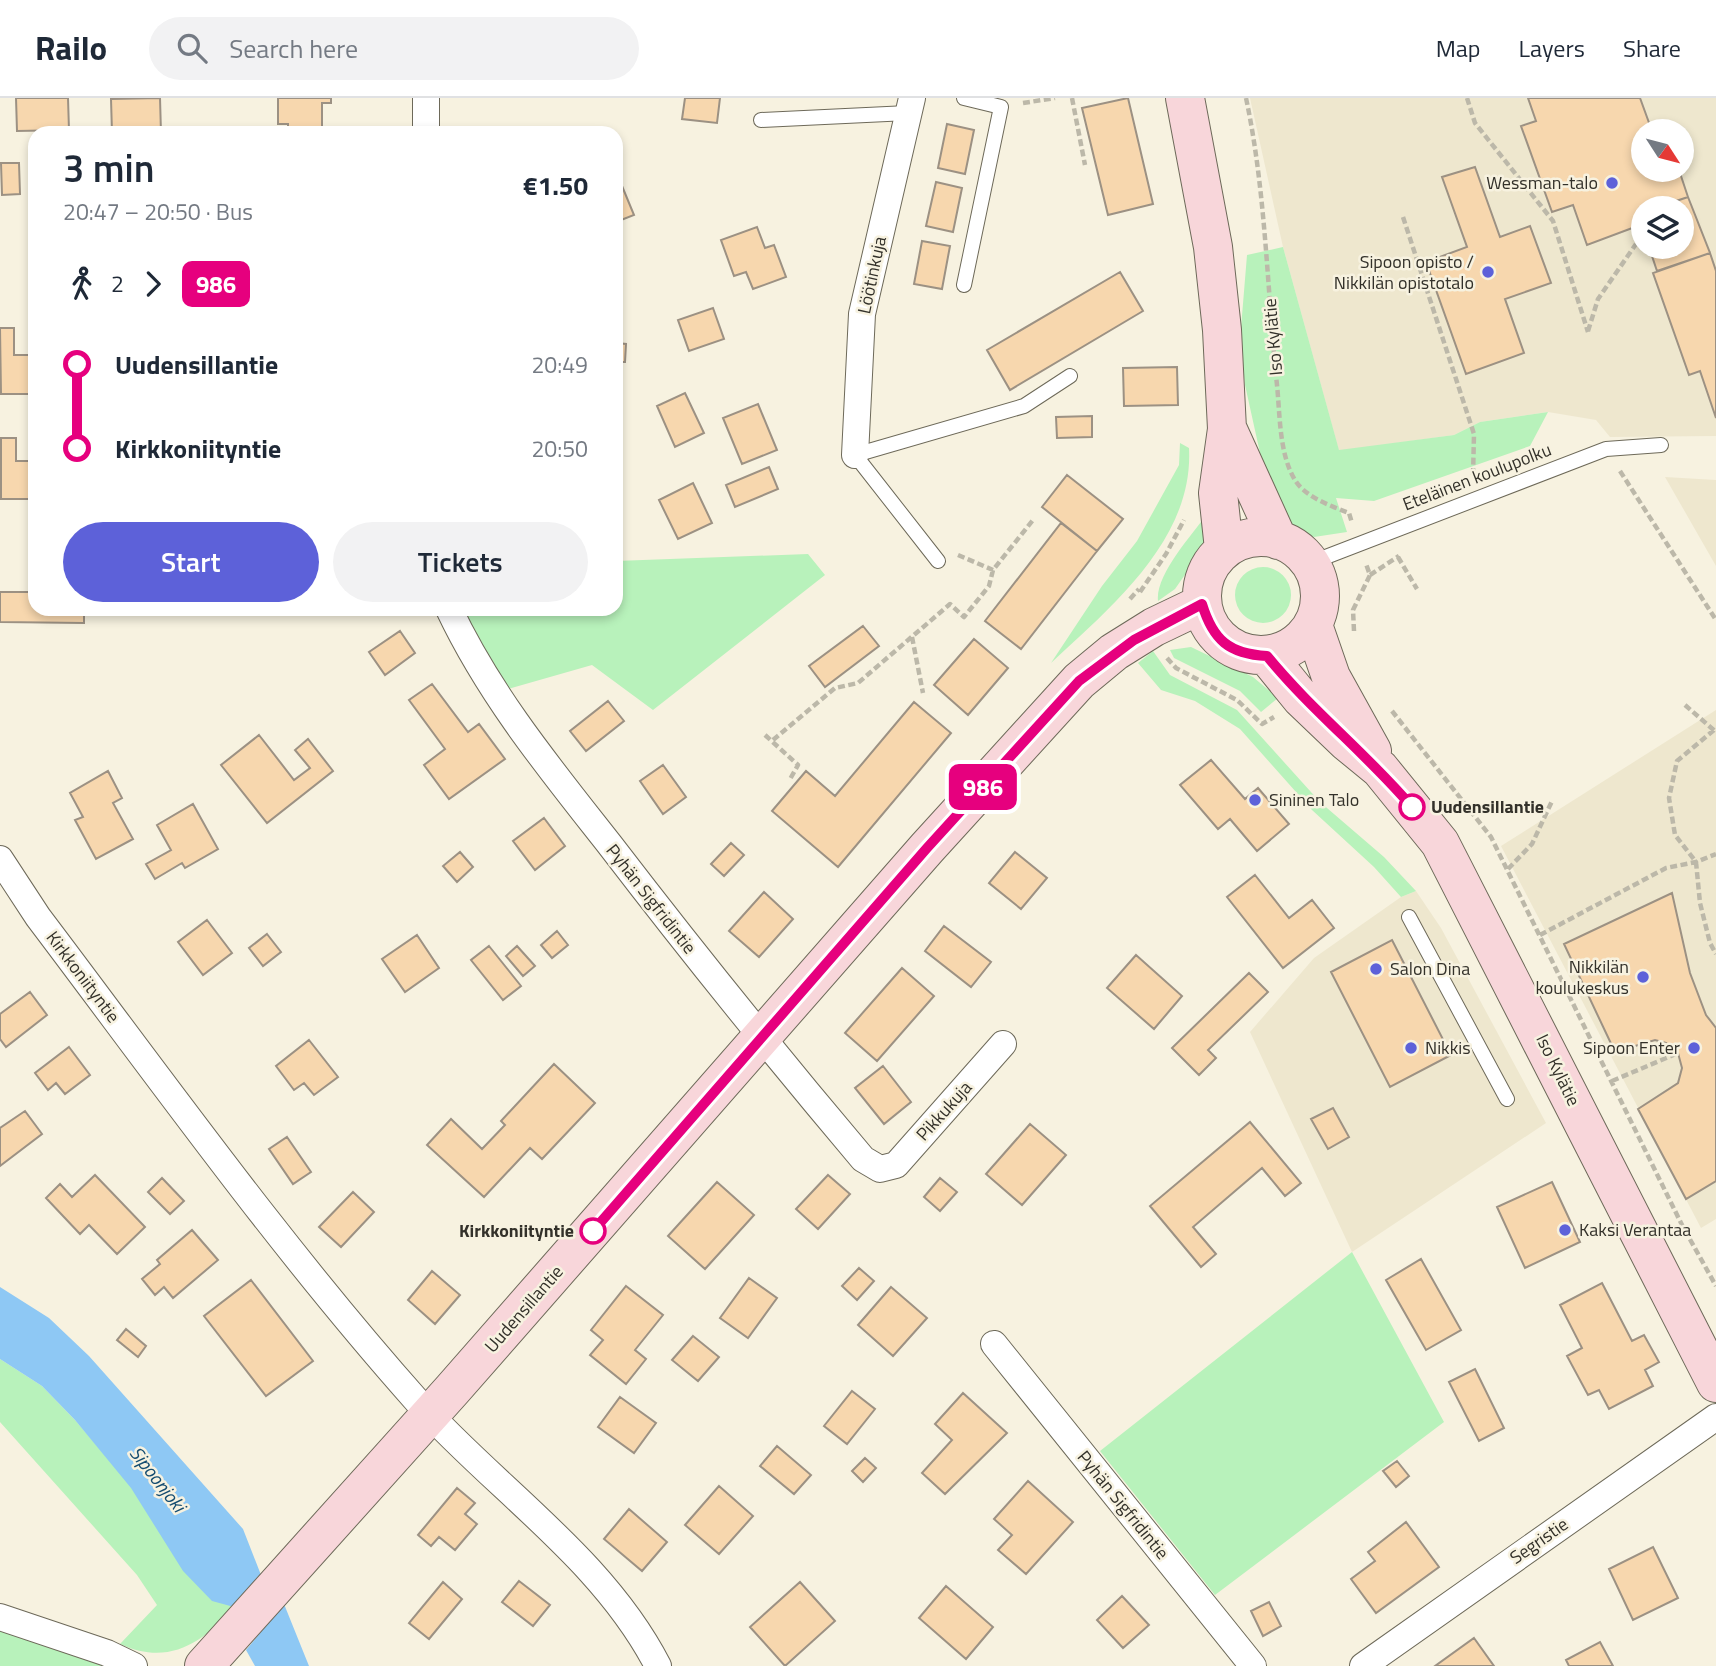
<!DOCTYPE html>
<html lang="en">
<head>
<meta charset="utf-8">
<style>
  :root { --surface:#fff; --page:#f2f2f3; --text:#1f2937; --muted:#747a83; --line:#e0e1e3; --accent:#5d61d9 }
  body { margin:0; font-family:"Titillium Web",sans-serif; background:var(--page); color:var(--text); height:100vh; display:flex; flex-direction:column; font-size:26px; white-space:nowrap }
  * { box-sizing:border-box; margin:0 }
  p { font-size:23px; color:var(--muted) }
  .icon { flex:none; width:38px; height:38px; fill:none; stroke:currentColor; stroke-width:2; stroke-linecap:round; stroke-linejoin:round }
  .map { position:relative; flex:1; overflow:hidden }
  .sheet { position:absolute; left:28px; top:28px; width:595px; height:490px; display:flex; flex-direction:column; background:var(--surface); border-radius:21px; box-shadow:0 4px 10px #0003 }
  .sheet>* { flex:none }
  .badge { padding:0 14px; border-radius:10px; font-size:24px; line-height:46px }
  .needle { width:46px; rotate:126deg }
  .fabs { position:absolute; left:1631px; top:21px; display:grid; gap:14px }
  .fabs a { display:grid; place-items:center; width:63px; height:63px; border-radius:50%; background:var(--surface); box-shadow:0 4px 10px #0003; font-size:35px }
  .map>.badge { position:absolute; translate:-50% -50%; box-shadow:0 0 0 4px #fff }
  .legs { display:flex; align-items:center; gap:10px; height:77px; padding:0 35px; font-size:23px }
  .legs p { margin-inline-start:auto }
  .head { display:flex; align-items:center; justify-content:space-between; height:119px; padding:0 35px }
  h1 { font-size:38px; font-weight:600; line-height:52px }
  .primary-button { display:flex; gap:14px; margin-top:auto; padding:14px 35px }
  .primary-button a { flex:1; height:80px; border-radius:42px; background:var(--accent); color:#fff; font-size:28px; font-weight:600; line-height:80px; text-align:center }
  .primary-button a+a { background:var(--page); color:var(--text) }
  ul { padding:0 35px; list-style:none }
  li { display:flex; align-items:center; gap:24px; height:84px; font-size:26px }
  li i { display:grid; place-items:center; width:10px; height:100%; margin:0 9px; background:currentColor }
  li i::after { content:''; width:18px; height:18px; margin:-9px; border:5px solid; border-radius:50%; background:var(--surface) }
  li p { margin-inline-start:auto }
  li:first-child i { background:linear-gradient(#0000 50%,currentColor 0) }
  li:last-child i { background:linear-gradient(currentColor 50%,#0000 0) }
  header { display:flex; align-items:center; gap:42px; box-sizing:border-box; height:98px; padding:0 35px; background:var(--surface); border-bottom:2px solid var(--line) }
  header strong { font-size:33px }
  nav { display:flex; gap:38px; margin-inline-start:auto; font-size:24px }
  .search { width:490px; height:63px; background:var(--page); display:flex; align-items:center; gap:18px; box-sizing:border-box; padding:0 24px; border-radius:38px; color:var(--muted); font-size:26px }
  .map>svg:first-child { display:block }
</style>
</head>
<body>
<header>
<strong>Railo</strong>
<div class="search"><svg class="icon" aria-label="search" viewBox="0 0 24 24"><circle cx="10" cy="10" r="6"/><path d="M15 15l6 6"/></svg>Search here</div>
<nav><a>Map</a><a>Layers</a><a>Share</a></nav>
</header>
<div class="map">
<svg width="1716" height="1568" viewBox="0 0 1716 1568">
  <rect width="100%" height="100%" fill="#f7f2e0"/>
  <path fill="#eee7ce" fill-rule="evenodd" d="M1250 0H1716V338L1610 339 1596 322 1548 314 1480 324 1454 337 1339 353 1283 149ZM1643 33H1682V72H1643ZM1643 110H1682V149H1643Z
    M1665 379 1716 382V468Z
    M1716 612V1121L1701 1130 1501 748Z
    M1416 793 1441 830 1546 1025 1352 1154 1250 934 1314 860 1401 799Z"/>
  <path fill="#b8f2bb" d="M1283 149 1339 352 1454 337 1480 324 1548 314 1530 348 1374 403 1336 400 1347 434 1314 439 1293 430 1264 373 1245 287 1240 242 1247 157Z
    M1180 345 1189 350C1194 441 1112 508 1051 565L1102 488 1137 443 1179 367Z
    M1207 416V445L1175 491 1158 503C1155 477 1192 437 1207 416Z
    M808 456 825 477 653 612 592 567 508 591 475 542 465 511H616V463Z
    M1235 497a28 28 0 1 1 56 0a28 28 0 1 1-56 0Z
    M1191 549 1253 579 1278 600 1261 614 1240 593 1174 560 1170 552Z
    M1153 553 1170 577 1237 612 1320 704 1384 759 1416 793 1401 799 1374 769 1312 712 1240 631 1195 603 1161 592 1138 565Z
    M1352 1154 1444 1324 1215 1497 1100 1353Z
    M0 1261 42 1288 75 1322 234 1509C202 1546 168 1568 120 1546L157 1507 137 1477 0 1324Z
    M0 1519 130 1568H0Z"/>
  <path fill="#8ec8f4" d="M0 1189 49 1220 89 1258 243 1431 261 1477 234 1509 212 1503 183 1473 131 1390 75 1322 42 1288 0 1261Z
    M284 1506 309 1568H255L246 1552Z"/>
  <path fill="#f7d7ae" stroke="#9c9183" stroke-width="2" d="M16 0H68L69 32 17 33Z
    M160 0 161 35H112L111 1Z
    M278 0H331V5H322V35H288V26H278Z
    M685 0H720L717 25 682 21Z
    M1128 0 1153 106 1108 117 1082 10Z
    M1528 0H1640L1652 33H1643V72H1679L1688 99 1655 110H1643V126L1587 147 1573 107 1552 114 1521 28 1536 23Z
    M947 26 974 32 965 76 938 70Z
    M1 65H19L20 96 2 97Z
    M1475 69 1500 139 1530 128 1551 185 1505 201 1524 255 1466 276 1426 164 1467 149 1442 79Z
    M936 84 962 90 953 134 926 128Z
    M622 88 634 117 616 124V91Z
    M1688 99 1710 155 1657 173 1649 149H1682V110H1655Z
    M757 129 765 150 774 147 786 179 753 191 746 174 734 178 721 142Z
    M922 143 950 148 942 191 914 186Z
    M1710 155 1716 173V320L1700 273 1689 277 1653 175Z
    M1120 174 1143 213 1010 292 987 252Z
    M713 210 724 241 689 253 678 222Z
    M0 230H14V257H35V296H1Z
    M616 245 626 246 625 264H616Z
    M1177 269 1178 307 1124 308 1123 270Z
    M685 295 704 335 675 349 657 308Z
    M758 306 777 352 742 366 723 320Z
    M1092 318V339L1057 340 1056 319Z
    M1 340H16V363H35V401H1Z
    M769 369 778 391 735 409 726 387Z
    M1067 377 1123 421 1097 453 1042 409Z
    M693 385 712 425 678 441 659 402Z
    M1061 425 1097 453 1021 551 985 523Z
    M0 494H35V511H84V525L0 524Z
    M863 528 879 548 825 589 809 568Z
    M400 533 415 555 385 577 369 554Z
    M974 541 1008 570 968 617 934 587Z
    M432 586 468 634 479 626 505 661 449 701 424 667 445 651 409 602Z
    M608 603 624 623 586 653 570 633Z
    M914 604 951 635 838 769 772 713 806 673 835 698Z
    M259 637 294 682 310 670 295 652 308 641 333 673 267 725 221 667Z
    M1211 662 1245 701 1258 690 1289 726 1257 753 1230 721 1218 731 1180 687Z
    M663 667 686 699 663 716 640 683Z
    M108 673 122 700 113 705 133 741 96 761 75 722 83 719 70 695Z
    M193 706 218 751 185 770 182 765 155 781 146 766 171 752 157 727Z
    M544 720 565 748 535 772 513 743Z
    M731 745 744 757 724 778 711 766Z
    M460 754 473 769 457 784 443 768Z
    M1015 754 1047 780 1021 811 989 785Z
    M1255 777 1289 820 1312 802 1334 830 1283 870 1227 799Z
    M764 794 793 821 759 859 729 833Z
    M1672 795 1690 875 1706 917 1716 930V1083L1686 1101 1638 1011 1678 985 1682 970 1678 955 1666 945 1655 942 1615 954 1564 846Z
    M207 822 232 855 203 877 178 844Z
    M944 828 991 864 971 889 925 853Z
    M557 833 568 847 552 860 541 847Z
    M267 836 281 854 263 868 249 850Z
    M417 837 439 870 405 894 382 861Z
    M1392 842 1451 957 1390 989 1331 874Z
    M489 848 521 888 503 902 471 862Z
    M517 848 535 868 523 878 506 858Z
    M1136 857 1182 898 1154 931 1107 890Z
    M902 870 934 898 877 963 845 935Z
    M1249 875 1268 894 1208 952 1216 960 1199 977 1172 950Z
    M30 894 47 917 6 949 0 941V916Z
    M309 942 338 979 314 997 304 985 294 992 276 968Z
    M69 949 90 977 65 996 56 985 48 992 35 975Z
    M554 966 595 1005 542 1061 530 1050 484 1099 427 1047 451 1021 482 1051 505 1027 501 1023Z
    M883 968 911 1004 884 1026 855 990Z
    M1333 1010 1349 1039 1328 1051 1311 1021Z
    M25 1013 42 1036 0 1068V1030Z
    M1250 1024 1301 1085 1285 1098 1262 1070 1193 1129 1216 1156 1201 1169 1150 1108Z
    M1030 1026 1066 1057 1022 1107 986 1076Z
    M287 1039 311 1074 293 1086 269 1051Z
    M95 1077 145 1129 117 1156 89 1127 80 1136 46 1100 60 1086 72 1099Z
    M828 1077 850 1096 818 1131 796 1111Z
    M162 1080 184 1103 170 1116 148 1094Z
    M940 1080 957 1094 940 1113 924 1099Z
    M717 1084 754 1117 705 1171 668 1138Z
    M1552 1084 1580 1144 1525 1170 1497 1109Z
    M353 1094 374 1114 341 1149 319 1129Z
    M192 1132 218 1162 173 1200 164 1189 155 1197 142 1181 160 1166 157 1162Z
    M1421 1161 1461 1232 1426 1252 1386 1182Z
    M859 1170 874 1183 857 1202 842 1188Z
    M432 1173 460 1197 435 1226 408 1202Z
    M749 1180 777 1200 748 1240 720 1220Z
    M251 1182 313 1263 266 1298 204 1218Z
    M1602 1185 1632 1243 1644 1237 1659 1264 1645 1272 1653 1288 1609 1311 1599 1292 1588 1297 1567 1258 1582 1250 1560 1207Z
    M626 1188 663 1217 635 1252 646 1261 626 1286 590 1257 603 1242 591 1232Z
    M891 1189 927 1220 893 1258 858 1227Z
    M126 1231 146 1248 138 1259 117 1242Z
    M693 1238 719 1259 698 1283 672 1262Z
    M1475 1271 1504 1330 1479 1343 1449 1284Z
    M852 1293 875 1311 847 1346 824 1328Z
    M963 1295 1007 1335 945 1396 922 1375 952 1342 935 1326Z
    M620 1299 656 1325 634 1355 598 1329Z
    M777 1348 811 1377 794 1396 760 1368Z
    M865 1360 876 1370 863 1384 852 1373Z
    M1397 1363 1409 1378 1396 1389 1383 1373Z
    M1028 1383 1073 1424 1026 1476 998 1452 1012 1437 994 1421Z
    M719 1388 753 1418 719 1456 685 1427Z
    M457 1390 475 1405 465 1416 477 1426 455 1452 439 1439 431 1448 418 1437Z
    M629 1411 667 1444 642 1473 604 1441Z
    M1406 1424 1439 1469 1376 1515 1351 1481 1375 1463 1368 1454Z
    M1653 1449 1678 1500 1633 1522 1609 1471Z
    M519 1483 550 1507 533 1528 502 1504Z
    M443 1484 462 1501 429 1541 409 1525Z
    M800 1484 835 1523 785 1568 750 1529Z
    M946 1488 993 1529 966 1561 919 1520Z
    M1122 1498 1149 1527 1123 1550 1097 1522Z
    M1269 1504 1281 1528 1263 1538 1251 1513Z
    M1474 1540 1494 1568H1435Z
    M1600 1544 1613 1568H1569L1566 1562Z"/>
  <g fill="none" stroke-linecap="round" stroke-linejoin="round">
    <g stroke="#6d6959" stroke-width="16">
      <path id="lane" d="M761 22 908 15
        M964 187 1001 9 964 0
        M938 463 855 357 1024 308 1070 278
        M1310 465 1606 351 1661 347
        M1409 819 1507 1001"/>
    </g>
    <g stroke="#6d6959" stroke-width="28">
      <path id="street" d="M426 0V35
        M855 357 862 216 912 0
        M449 511C490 598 551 672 610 747 692 854 776 958 863 1061L880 1071 896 1067 1003 946
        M0 761 38 819C162 983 281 1150 417 1303 496 1391 603 1461 658 1568
        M994 1246 1253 1568
        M0 1519 107 1555 134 1568
        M1363 1568 1716 1319"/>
    </g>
    <g stroke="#6d6959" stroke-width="40">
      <path id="secondary" d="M1185 0 1213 149 1222 232 1227 331 1218 395 1224 451
        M1228 332 1278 442
        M1202 498a59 59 0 1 1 118 0a59 59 0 1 1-118 0Z
        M1313 527 1331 579 1372 653
        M1267 558 1301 600 1347 644 1380 671 1440 745 1716 1285
        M204 1568 452 1292 927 750 1079 583 1114 554 1154 529 1202 506"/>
    </g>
    <path stroke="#bcb8a9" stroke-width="4.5" stroke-dasharray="7 3.5" stroke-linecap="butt" d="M1072 0 1085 67
      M1246 0C1266 94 1267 192 1277 287 1280 316 1279 356 1295 382 1305 399 1331 408 1349 415L1352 425
      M1467 0 1475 25 1553 123 1588 234
      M1023 5 1055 0
      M1403 119 1474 336 1473 379
      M1588 233 1598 201 1636 146
      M1620 373 1716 522
      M958 457 993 472
      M1398 459 1417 491
      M1370 477 1399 458
      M1140 494 1166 456 1184 422
      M1130 501 1139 491
      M1354 533 1353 512 1370 477 1366 466
      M912 539 923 595
      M1167 560 1176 570 1237 602 1262 626 1274 619
      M1685 607 1716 634
      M1392 613 1491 739 1682 1127 1716 1188
      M1714 632 1677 663 1669 700 1675 737 1696 764 1700 805 1710 845 1716 856
      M765 637 798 667 789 683
      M773 642 835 590 858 585 950 506 964 519 989 488 993 472 1033 422
      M1508 771 1532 746 1552 703
      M1540 837 1666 770 1696 764 1716 756
      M1612 983 1678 955"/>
    <use href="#lane" stroke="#fff" stroke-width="14"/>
    <use href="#street" stroke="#fff" stroke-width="26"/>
    <use href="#secondary" stroke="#f8d6da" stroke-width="38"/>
  </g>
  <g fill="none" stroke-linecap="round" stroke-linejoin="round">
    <g stroke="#fff" stroke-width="16">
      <path id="line-1" d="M593 1133 927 750 1079 583 1134 542 1202 506C1213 542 1229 556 1267 558 1312 613 1367 656 1412 709"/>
    </g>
    <use href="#line-1" stroke="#e6007e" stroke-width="10"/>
  </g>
  <g fill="#5d61d9" stroke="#f7f2e0" stroke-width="2.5">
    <circle cx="1612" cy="85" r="7"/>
    <circle cx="1488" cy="174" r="7"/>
    <circle cx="1255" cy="702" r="7"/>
    <circle cx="1376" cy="871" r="7"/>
    <circle cx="1643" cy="879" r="7"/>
    <circle cx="1411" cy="950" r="7"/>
    <circle cx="1694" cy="950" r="7"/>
    <circle cx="1565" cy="1132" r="7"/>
  </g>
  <g fill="#fff" stroke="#e6007e" stroke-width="3.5">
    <circle cx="1412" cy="709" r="12"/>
    <circle cx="593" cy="1133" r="12"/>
  </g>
  <g text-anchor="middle" stroke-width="5" stroke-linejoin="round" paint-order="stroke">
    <g font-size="18" fill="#33312a" stroke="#f7f2e0" text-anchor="end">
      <text x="1598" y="91">Wessman-talo</text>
      <text x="1474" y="170">Sipoon opisto /<tspan x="1474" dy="21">Nikkilän opistotalo</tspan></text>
      <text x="1269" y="708" text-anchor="start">Sininen Talo</text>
      <text x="1629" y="875">Nikkilän<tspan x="1629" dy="21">koulukeskus</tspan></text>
      <text x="1390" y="877" text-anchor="start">Salon Dina</text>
      <text x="1425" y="956" text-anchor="start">Nikkis</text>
      <text x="1680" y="956">Sipoon Enter</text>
      <text x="1579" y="1138" text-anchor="start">Kaksi Verantaa</text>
    </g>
    <g font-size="18" fill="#33312a" stroke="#f7f2e0">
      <text transform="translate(872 177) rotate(-78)" y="6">Löötinkuja</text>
      <text transform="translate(1273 239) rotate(-95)" y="6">Iso Kylätie</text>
      <text transform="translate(1477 379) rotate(-21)" y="6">Eteläinen koulupolku</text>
      <text transform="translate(651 801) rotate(52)" y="6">Pyhän Sigfridintie</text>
      <text transform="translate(83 879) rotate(53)" y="6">Kirkkoniityntie</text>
      <text transform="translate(1558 972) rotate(64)" y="6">Iso Kylätie</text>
      <text transform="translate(944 1013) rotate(-48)" y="6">Pikkukuja</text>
      <text transform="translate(524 1211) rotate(-49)" y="6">Uudensillantie</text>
      <text transform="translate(1123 1407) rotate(51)" y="6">Pyhän Sigfridintie</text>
      <text transform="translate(1539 1443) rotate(-35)" y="6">Segristie</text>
    </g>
    <g font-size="18" font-weight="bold" fill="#33312a" stroke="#f7f2e0" text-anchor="start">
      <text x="1431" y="715">Uudensillantie</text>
      <text x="574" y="1139" text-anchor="end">Kirkkoniityntie</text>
    </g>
    <g font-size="19" font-style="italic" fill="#144c70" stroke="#f7f2e0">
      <text transform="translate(158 1381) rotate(52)" y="7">Sipoonjoki</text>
    </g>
  </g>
</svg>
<div class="fabs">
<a><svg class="needle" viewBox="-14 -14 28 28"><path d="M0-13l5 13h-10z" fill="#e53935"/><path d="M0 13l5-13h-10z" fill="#747a83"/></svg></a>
<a><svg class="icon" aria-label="layers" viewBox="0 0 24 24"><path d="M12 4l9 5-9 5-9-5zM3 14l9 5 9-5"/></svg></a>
</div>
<b class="badge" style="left:983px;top:689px;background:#e6007e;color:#fff">986</b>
<section class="sheet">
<div class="head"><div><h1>3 min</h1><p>20:47 – 20:50 · Bus</p></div><b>€1.50</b></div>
<div class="legs"><svg class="icon" aria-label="walk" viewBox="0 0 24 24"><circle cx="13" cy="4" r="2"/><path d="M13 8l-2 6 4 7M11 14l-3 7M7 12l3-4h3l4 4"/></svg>2<svg class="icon" aria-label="forward" viewBox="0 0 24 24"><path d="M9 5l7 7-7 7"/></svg><b class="badge" style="background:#e6007e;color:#fff">986</b></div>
<ul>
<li><i style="color:#e6007e"></i><b>Uudensillantie</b><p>20:49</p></li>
<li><i style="color:#e6007e"></i><b>Kirkkoniityntie</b><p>20:50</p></li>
</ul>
<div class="primary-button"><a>Start</a><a>Tickets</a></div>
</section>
</div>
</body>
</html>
